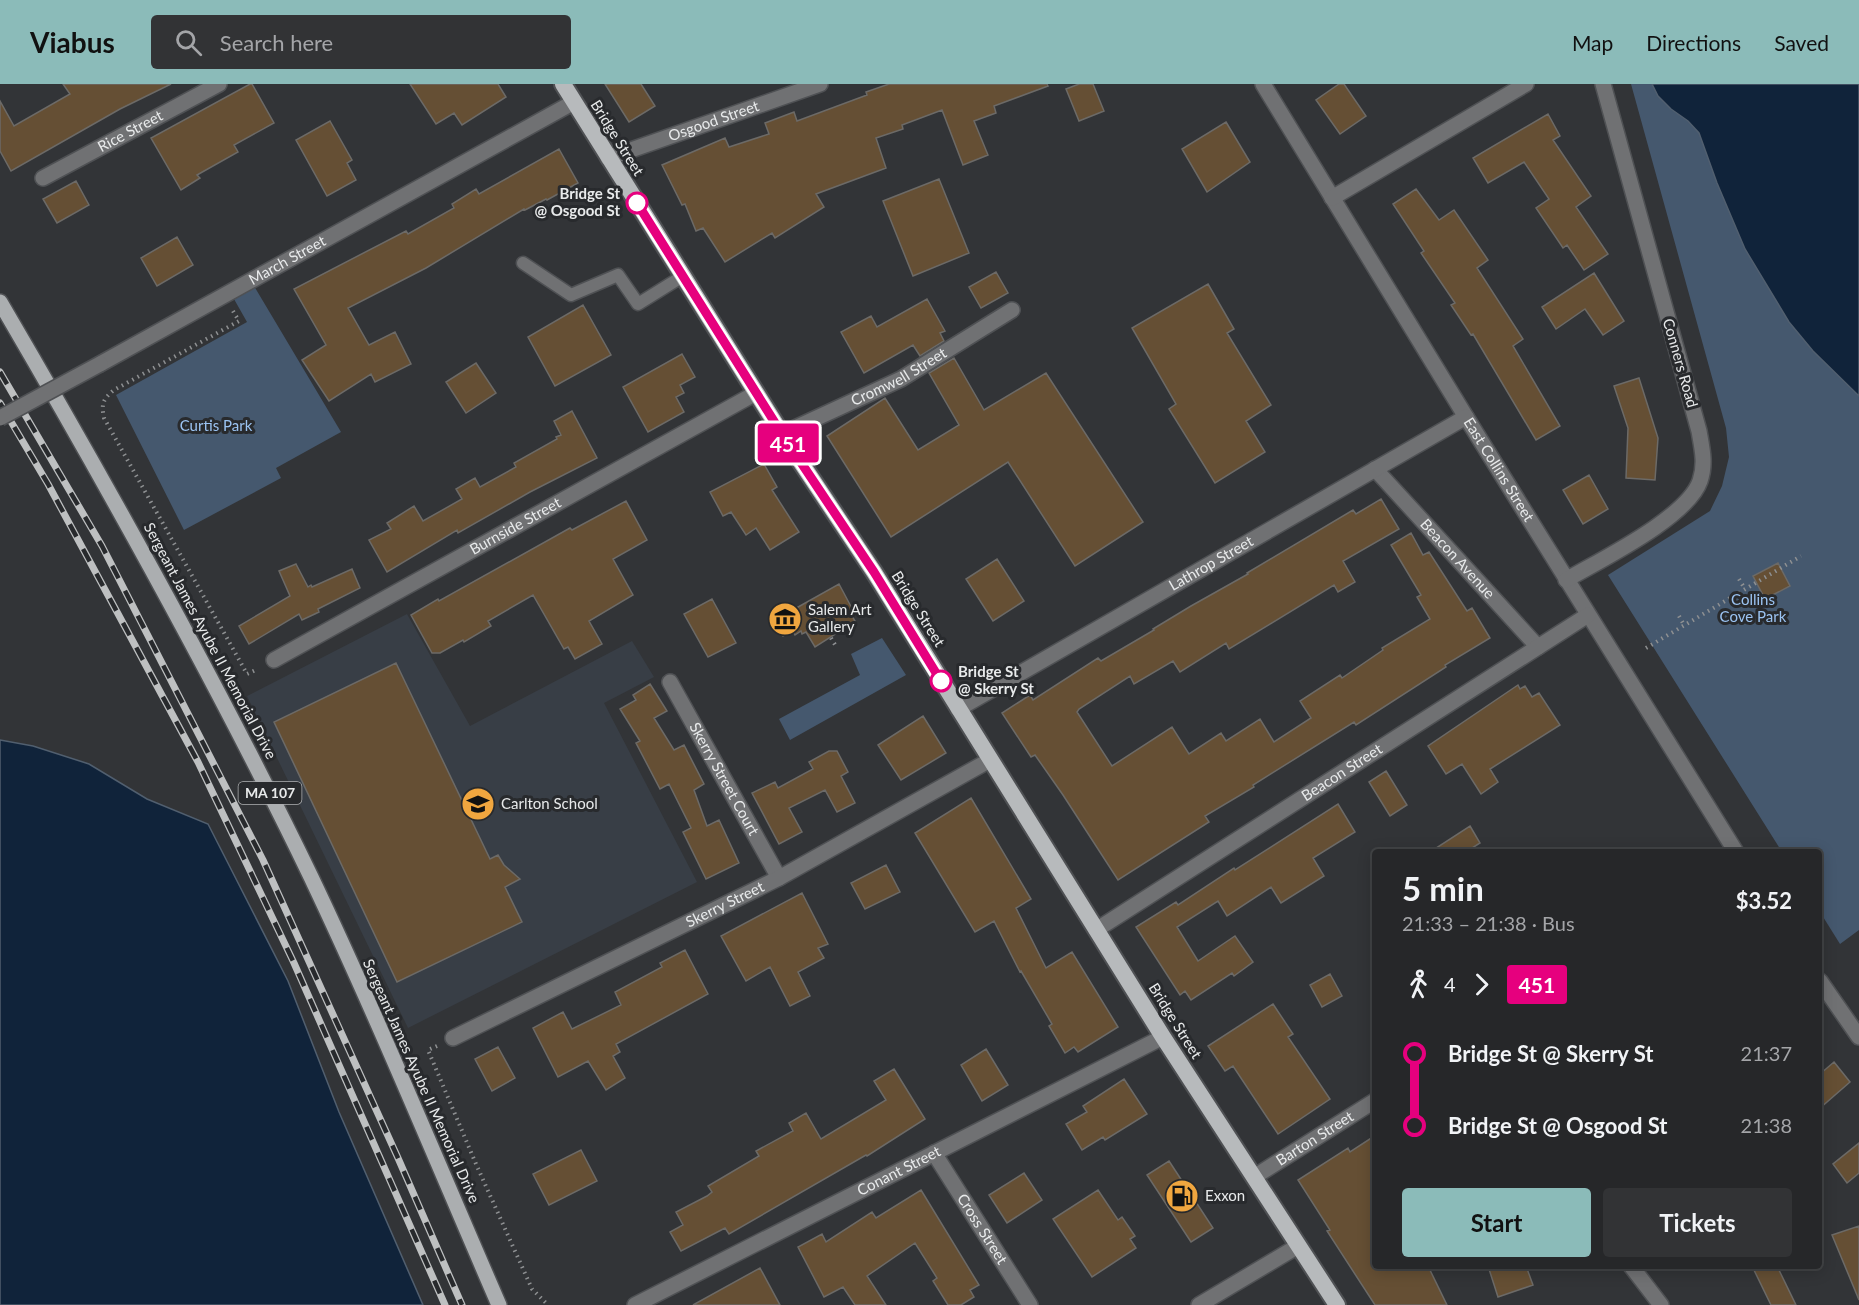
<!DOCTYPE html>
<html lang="en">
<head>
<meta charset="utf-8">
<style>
  :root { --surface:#262729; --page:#323335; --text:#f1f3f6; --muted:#a4a5a8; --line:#424446; --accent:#8bbbb9 }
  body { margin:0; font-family:Lato,sans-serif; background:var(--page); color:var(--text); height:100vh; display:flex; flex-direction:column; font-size:22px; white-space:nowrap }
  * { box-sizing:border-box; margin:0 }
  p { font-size:20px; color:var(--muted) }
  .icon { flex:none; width:33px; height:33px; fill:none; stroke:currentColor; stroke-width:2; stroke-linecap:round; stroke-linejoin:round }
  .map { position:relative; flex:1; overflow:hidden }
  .side { position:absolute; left:1372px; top:765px; width:450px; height:420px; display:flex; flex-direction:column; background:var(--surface); border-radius:6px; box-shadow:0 3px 15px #0003,0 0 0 2px var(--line) }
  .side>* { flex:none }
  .badge { padding:0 12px; border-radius:4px; font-size:21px; line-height:39px }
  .map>.badge { position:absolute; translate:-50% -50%; box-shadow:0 0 0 3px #fff }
  .legs { display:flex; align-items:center; gap:9px; height:66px; padding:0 30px; font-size:20px }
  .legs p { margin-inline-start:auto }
  .headline { display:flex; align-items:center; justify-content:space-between; height:102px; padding:0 30px }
  h1 { font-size:33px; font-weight:700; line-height:45px }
  .action { display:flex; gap:12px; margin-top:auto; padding:12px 30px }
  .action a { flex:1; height:69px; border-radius:6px; background:var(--accent); color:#111; font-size:24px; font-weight:700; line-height:69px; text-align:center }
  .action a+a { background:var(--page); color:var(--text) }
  ul { padding:0 30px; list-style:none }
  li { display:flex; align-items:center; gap:21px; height:72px; font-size:22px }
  li i { display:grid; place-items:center; width:9px; height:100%; margin:0 8px; background:currentColor }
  li i::after { content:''; width:15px; height:15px; margin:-8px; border:4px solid; border-radius:50%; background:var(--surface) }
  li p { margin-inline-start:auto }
  li:first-child i { background:linear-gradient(#0000 50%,currentColor 0) }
  li:last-child i { background:linear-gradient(currentColor 50%,#0000 0) }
  header { display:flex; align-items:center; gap:36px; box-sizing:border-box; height:84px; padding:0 30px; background:var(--accent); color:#111 }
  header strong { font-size:28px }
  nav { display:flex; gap:33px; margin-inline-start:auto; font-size:21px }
  .search { width:420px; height:54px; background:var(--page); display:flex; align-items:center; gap:15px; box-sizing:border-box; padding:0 21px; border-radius:6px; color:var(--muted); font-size:22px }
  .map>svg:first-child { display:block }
</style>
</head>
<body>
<header>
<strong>Viabus</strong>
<div class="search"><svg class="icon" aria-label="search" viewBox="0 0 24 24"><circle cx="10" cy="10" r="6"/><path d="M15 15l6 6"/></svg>Search here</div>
<nav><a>Map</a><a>Directions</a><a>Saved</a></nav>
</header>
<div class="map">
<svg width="1859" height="1221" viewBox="0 0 1859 1221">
  <rect width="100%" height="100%" fill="#323437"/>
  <path fill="#383e46" d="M407 530 470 642 632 557 654 593 604 619 697 798 408 944 247 612Z"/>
  <path fill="#45586e" d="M1631 0H1859V846L1840 860 1820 828V768H1782L1608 491 1710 427 1722 402 1729 373 1726 344Z
    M251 197 341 348 276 384 281 394 184 446 116 311 247 238 230 208Z
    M882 554 906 591 790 656 779 635 860 591 851 570Z"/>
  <path fill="#10233a" stroke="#515f6f" stroke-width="1.5" d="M1652 0H1859V312L1813 267 1789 238 1745 165 1717 99 1699 49 1688 37 1671 25 1658 12Z
    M0 656 33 662 89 680 147 715 208 740 288 897 339 1028 423 1221H0Z"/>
  <path fill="#654f34" stroke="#6c6a67" stroke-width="1.5" d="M63 0H171L120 25 11 87 0 67V17L14 42 70 10Z
    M250 0H252L274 39 234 61 238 68 197 91 200 94 181 106 151 54Z
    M410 0H498L506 13 462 41 454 29 436 40Z
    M605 0H641L655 22 629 38Z
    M889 0H1047L1048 2 994 22 996 29 974 37 988 71 963 81 942 26 902 41 903 45 876 54 886 84 816 110 824 123 775 154 772 149 725 178 703 144 696 147 685 120 682 121 662 81 725 54 729 63 769 50 765 39 794 28 797 37 867 11 866 8Z
    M1079 0H1093L1104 27 1079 37 1066 5Z
    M1339 0H1344L1366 32 1340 50 1316 16Z
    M1548 30 1560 52 1553 56 1591 112 1576 123 1608 170 1584 186 1567 161 1563 164 1536 124 1549 115 1524 78 1488 99 1473 74Z
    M330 37 352 76 347 79 356 96 327 112 296 56Z
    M1226 38 1250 78 1207 108 1182 65Z
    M559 65 578 99 547 116 546 115 525 126 524 125 426 184 348 224 369 261 395 248 411 280 375 298 371 290 329 317 302 276 326 261 294 205 406 147 408 150 454 124 452 120 476 105 479 110Z
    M939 95 969 169 913 192 883 117Z
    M76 97 89 121 57 139 43 115Z
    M1416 105 1439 136 1454 126 1488 176 1477 184 1523 255 1513 262 1560 342 1536 356 1473 250 1471 251 1451 221 1455 219 1421 169 1424 167 1393 120Z
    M177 153 193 181 157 202 141 174Z
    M996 188 1008 209 981 224 969 203Z
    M1594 189 1624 237 1603 251 1585 225 1556 245 1542 223Z
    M1208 200 1234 245 1227 249 1271 321 1246 337 1265 368 1215 399 1169 325 1176 320 1132 244Z
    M927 215 945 247 940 249 944 257 920 272 913 261 864 289 841 248 871 232 877 243Z
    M583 221 611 271 555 302 528 253Z
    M682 270 695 293 680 301 684 309 676 313 684 328 648 348 623 303Z
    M954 274 984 326 1046 289 1143 438 1075 482 1008 378 891 453 827 352 885 314 918 366 959 341 929 289Z
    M476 279 496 309 466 329 446 298Z
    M1639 294 1658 354 1655 396 1626 394 1628 344 1614 302Z
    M572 327 597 374 530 408 458 449 457 446 387 488 369 456 391 445 387 439 414 422 423 437 462 415 456 405 475 394 480 403 516 383 514 379 557 355 556 353 561 351 554 337Z
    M764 380 777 403 772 406 799 448 770 466 756 444 746 451 731 428 723 432 710 408Z
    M1589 391 1608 425 1583 440 1563 406Z
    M1381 415 1399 445 1343 477 1355 498 1338 508 1334 501 1229 565 1226 559 1180 588 1173 577 1134 600 1130 592 1079 625 1077 628 1112 682 1172 643 1189 670 1221 649 1226 657 1260 635 1274 658 1311 634 1300 617 1340 591 1342 594 1383 566 1382 564 1430 535 1417 513 1421 511 1391 461 1411 449 1423 471 1429 468 1467 527 1472 524 1490 554 1445 581 1446 583 1356 641 1354 638 1253 701 1254 703 1205 732 1209 738 1118 796 1063 711 1035 671 1031 673 1002 629 1030 611 1033 616 1098 574 1101 577 1154 546 1153 545 1191 522 1248 490 1247 489 1353 426 1356 430Z
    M626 417 647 456 613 475 633 511 589 537 602 560 575 575 568 563 564 565 533 511 488 537 491 542 464 558 463 556 440 569H432L411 531 438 515 439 517 570 444 572 446Z
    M997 475 1024 517 993 537 966 495Z
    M1778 479 1790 502 1765 515 1753 492Z
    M296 480 308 503 311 501 312 503 352 485 360 504 318 525 319 528 302 536 299 530 249 560 239 542 290 512 279 487Z
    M839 500 855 530 852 532 855 537 836 547 837 549 815 563 806 548 802 550 801 547 795 551 793 547 783 552 773 534 789 525 791 527Z
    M712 515 736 559 708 573 684 530Z
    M396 579 490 775 498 771 504 781 520 795 505 803 522 838 397 898 274 638Z
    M650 600 667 627 654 634 674 666 684 661 704 700 694 706 707 742 719 736 739 779 706 795 683 748 691 744 669 700 660 705 636 659 640 657 620 625 636 616 633 611Z
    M1518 601 1520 605 1525 602 1532 613 1539 609 1560 641 1490 685 1498 698 1481 710 1462 680 1446 690 1428 662Z
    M923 632 946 669 901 696 878 661Z
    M829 667H837L848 688 841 692 855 719 837 728 825 706 789 724 802 748 779 760 752 709 775 698 778 704 813 685 809 678Z
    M1386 687 1407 721 1390 732 1369 698Z
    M971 714 1031 815 1016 824 1046 884 1072 868 1118 943 1078 968 1074 963 1065 969 1049 942 1052 940 1021 887 1020 888 994 837 975 848 915 749Z
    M1338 720 1355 748 1313 774 1324 792 1281 819 1271 803 1227 832 1218 817 1177 843 1198 877 1235 852 1253 878 1234 892 1232 889 1191 916 1185 907 1180 911 1136 843 1176 818 1178 821 1234 784 1235 786Z
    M1470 742 1480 759 1466 768H1430Z
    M886 781 900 808 865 825 851 799Z
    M802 809 828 860 818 864 824 874 798 888 810 912 790 922 770 883 746 897 721 852Z
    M685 866 708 910 616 960 620 968 613 972 625 994 606 1006 588 977 558 993 533 944 563 928 572 945 621 921 615 908 662 883 660 879Z
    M1330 890 1342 912 1322 923 1310 901Z
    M1273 920 1293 950 1288 953 1330 1015 1278 1050 1233 982 1225 987 1208 962Z
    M498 963 515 994 492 1007 475 975Z
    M986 965 1008 1001 982 1017 961 981Z
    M1834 978 1850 998 1820 1024V990Z
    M894 985 925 1035 867 1072 866 1071 729 1150 725 1144 681 1167 670 1148 683 1141 676 1128 707 1112 712 1108 708 1102 759 1072 756 1067 793 1047 789 1039 806 1029 821 1055 886 1016 874 997Z
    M1124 995 1147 1030 1105 1056 1103 1053 1082 1066 1066 1040 1087 1028 1083 1022Z
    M1376 1051V1182H1428L1447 1221H1375L1327 1147 1330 1146 1298 1096 1348 1064 1350 1068Z
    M1859 1059V1089L1847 1099 1833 1080Z
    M581 1066 597 1097 549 1121 533 1090Z
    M1169 1077 1213 1144 1191 1158 1147 1091Z
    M1024 1089 1042 1116 1007 1139 989 1111Z
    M921 1106 979 1201 970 1206 974 1213 961 1221H948L933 1197 937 1194 915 1159 867 1192 886 1221H855L843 1203 824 1213 798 1163 822 1150 826 1158 872 1128 876 1134Z
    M1098 1106 1118 1136 1122 1133 1135 1152 1130 1155 1136 1164 1092 1193 1053 1135Z
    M1859 1142V1216L1832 1151Z
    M1488 1182H1526L1533 1201 1498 1213Z
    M1752 1182H1777L1796 1221H1771Z
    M760 1184 780 1221H693Z"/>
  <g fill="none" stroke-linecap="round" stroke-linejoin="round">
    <g stroke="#4f5154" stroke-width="15">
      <path id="service" d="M523 179 571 211 618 191 638 220 683 192"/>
    </g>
    <g stroke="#4f5154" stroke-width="18">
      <g id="minor">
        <path id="s1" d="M1263 0 1466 333 1736 768"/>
        <path id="s2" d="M608 74 820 0"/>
        <path id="s3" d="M43 94 219 0"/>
        <path d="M1332 114 1526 0"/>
        <path id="s4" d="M100 280 574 18"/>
        <path id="s5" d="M782 350 901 295 1012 226"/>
        <path id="s6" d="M1375 385 1538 563"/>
        <path d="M1566 496C1600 476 1687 434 1700 397 1706 380 1702 364 1699 347L1603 0"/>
        <path id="s7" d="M274 576 756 309"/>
        <path id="s8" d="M670 598 779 794"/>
        <path id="s9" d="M958 625 1466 333"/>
        <path id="s10" d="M1096 846 1588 531"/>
        <path d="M1820 897 1859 953"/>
        <path id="s11" d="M453 954 779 794 990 676"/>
        <path id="s12" d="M934 1069 1030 1221"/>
        <path id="s13" d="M1254 1093 1376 1016"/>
        <path d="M1631 1182 1661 1221"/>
        <path id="s14" d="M635 1221 1163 953"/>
        <path d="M1199 1221 1298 1162"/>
      </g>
    </g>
    <g stroke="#4f5154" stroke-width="18">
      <path id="primary" d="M0 218C110 406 216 596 311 793 378 934 437 1078 499 1221"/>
    </g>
    <g stroke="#4f5154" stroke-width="20">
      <path id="trunk" d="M563 0 782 350 874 488 1163 953 1337 1221"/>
    </g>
    <path stroke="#8e9092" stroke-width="4" stroke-dasharray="1.5 4.5" stroke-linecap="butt" d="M233 227 239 237 114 306C103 315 101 320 104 334L247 590 258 585
      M1739 495 1745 505
      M1679 532 1684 541
      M831 554 837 564
      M1646 564 1801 472
      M437 962 428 966 476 1080 532 1205 548 1221"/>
    <use href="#service" stroke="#707173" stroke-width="12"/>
    <use href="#minor" stroke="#707173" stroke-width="15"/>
    <use href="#primary" stroke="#abaeb0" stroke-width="15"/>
    <use href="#trunk" stroke="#b7babc" stroke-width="16"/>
    <g stroke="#bec0c1" stroke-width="7">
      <path id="rail" d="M0 288 102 462 263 776 398 1074 462 1221
        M0 319 48 400 198 678 294 879 445 1221"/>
    </g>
    <use href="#rail" stroke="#282a2d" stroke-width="4.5" stroke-dasharray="14" stroke-linecap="butt"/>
    <g stroke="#4f5154" stroke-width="18" stroke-linecap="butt">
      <path id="minor-bridge" d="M0 334 100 280"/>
    </g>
    <use href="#minor-bridge" stroke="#707173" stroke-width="15"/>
  </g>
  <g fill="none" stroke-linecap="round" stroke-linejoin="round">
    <g stroke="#fff" stroke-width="14">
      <path id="line-1" d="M637 119 782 350 874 488 941 597"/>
    </g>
    <use href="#line-1" stroke="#e6007e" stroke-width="9"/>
  </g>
  <defs>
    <g id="museum-disc" transform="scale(1.725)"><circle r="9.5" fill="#f0a63f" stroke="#282a2d"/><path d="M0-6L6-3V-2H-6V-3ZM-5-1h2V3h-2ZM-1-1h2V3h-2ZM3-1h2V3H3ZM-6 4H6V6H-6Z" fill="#111"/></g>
    <g id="school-disc" transform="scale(1.725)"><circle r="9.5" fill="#f0a63f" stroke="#282a2d"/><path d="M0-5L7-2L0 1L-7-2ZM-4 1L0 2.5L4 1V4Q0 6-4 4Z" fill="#111"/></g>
    <g id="fuel-disc" transform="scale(1.725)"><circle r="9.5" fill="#f0a63f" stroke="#282a2d"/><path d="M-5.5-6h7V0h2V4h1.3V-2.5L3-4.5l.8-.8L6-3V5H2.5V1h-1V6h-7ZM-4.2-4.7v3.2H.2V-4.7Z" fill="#111"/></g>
  </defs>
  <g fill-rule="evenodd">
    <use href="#museum-disc" x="785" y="535"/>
    <use href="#school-disc" x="478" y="720"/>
    <use href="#fuel-disc" x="1182" y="1112"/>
  </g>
  <g fill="#fff" stroke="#e6007e" stroke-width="3">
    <circle cx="637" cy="119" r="10"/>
    <circle cx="941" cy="597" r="10"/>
  </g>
  <g text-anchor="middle" stroke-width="6" stroke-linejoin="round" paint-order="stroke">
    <rect fill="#282a2d" stroke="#aeb0b2" stroke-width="1.5" x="238.5" y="698" width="63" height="22" rx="4.5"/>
    <g font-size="14" font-weight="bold" fill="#e8eaeb">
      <text x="270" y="714">MA 107</text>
    </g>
    <g font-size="15" fill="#e8eaeb" stroke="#282a2d">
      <text dy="5" stroke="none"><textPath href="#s2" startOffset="112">Osgood Street</textPath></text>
      <text dy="5" stroke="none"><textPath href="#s3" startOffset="99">Rice Street</textPath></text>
      <text transform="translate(617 54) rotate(58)" y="5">Bridge Street</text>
      <text dy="5" stroke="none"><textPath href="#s4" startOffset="214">March Street</textPath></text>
      <text transform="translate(1680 279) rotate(74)" y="5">Conners Road</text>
      <text dy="5" stroke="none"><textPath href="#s5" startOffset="130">Cromwell Street</textPath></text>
      <text dy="5" stroke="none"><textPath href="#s1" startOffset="452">East Collins Street</textPath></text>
      <text dy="5" stroke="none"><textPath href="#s7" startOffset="276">Burnside Street</textPath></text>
      <text dy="5" stroke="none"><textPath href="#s6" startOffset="122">Beacon Avenue</textPath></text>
      <text dy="5" stroke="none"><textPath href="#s9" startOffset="292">Lathrop Street</textPath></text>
      <text transform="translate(918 525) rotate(58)" y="5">Bridge Street</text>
      <text transform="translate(210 557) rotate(62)" y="5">Sergeant James Ayube II Memorial Drive</text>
      <text dy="5" stroke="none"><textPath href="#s10" startOffset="292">Beacon Street</textPath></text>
      <text dy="5" stroke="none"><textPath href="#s8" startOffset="111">Skerry Street Court</textPath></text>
      <text dy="5" stroke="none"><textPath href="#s11" startOffset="303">Skerry Street</textPath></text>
      <text transform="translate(1175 937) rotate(58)" y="5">Bridge Street</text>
      <text transform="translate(421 997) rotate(66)" y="5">Sergeant James Ayube II Memorial Drive</text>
      <text dy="5" stroke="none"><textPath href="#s13" startOffset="72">Barton Street</textPath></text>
      <text dy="5" stroke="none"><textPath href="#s14" startOffset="296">Conant Street</textPath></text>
      <text dy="5" stroke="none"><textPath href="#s12" startOffset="90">Cross Street</textPath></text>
    </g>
    <g font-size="15" font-weight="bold" fill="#e8eaeb" stroke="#282a2d" text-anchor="end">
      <text x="620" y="115">Bridge St<tspan x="620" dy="17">@ Osgood St</tspan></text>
      <text x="958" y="593" text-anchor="start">Bridge St<tspan x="958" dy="17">@ Skerry St</tspan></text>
    </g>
    <g font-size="15" fill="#9bc3f2" stroke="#282a2d">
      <text x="216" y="347">Curtis Park</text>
      <text x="1753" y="521">Collins<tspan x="1753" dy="17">Cove Park</tspan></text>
    </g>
    <g font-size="15" fill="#e8eaeb" stroke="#282a2d" text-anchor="start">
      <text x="808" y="531">Salem Art<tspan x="808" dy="17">Gallery</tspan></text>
      <text x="501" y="725">Carlton School</text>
      <text x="1205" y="1117">Exxon</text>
    </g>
  </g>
</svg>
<b class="badge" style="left:788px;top:359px;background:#e6007e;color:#fff">451</b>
<section class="side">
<div class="headline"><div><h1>5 min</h1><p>21:33 – 21:38 · Bus</p></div><b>$3.52</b></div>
<div class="legs"><svg class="icon" aria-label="walk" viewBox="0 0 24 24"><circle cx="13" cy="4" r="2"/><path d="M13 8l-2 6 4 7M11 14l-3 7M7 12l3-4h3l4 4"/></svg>4<svg class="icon" aria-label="forward" viewBox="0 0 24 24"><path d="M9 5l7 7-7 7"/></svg><b class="badge" style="background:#e6007e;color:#fff">451</b></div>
<ul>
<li><i style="color:#e6007e"></i><b>Bridge St @ Skerry St</b><p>21:37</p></li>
<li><i style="color:#e6007e"></i><b>Bridge St @ Osgood St</b><p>21:38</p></li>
</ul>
<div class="action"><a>Start</a><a>Tickets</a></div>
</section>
</div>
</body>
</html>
